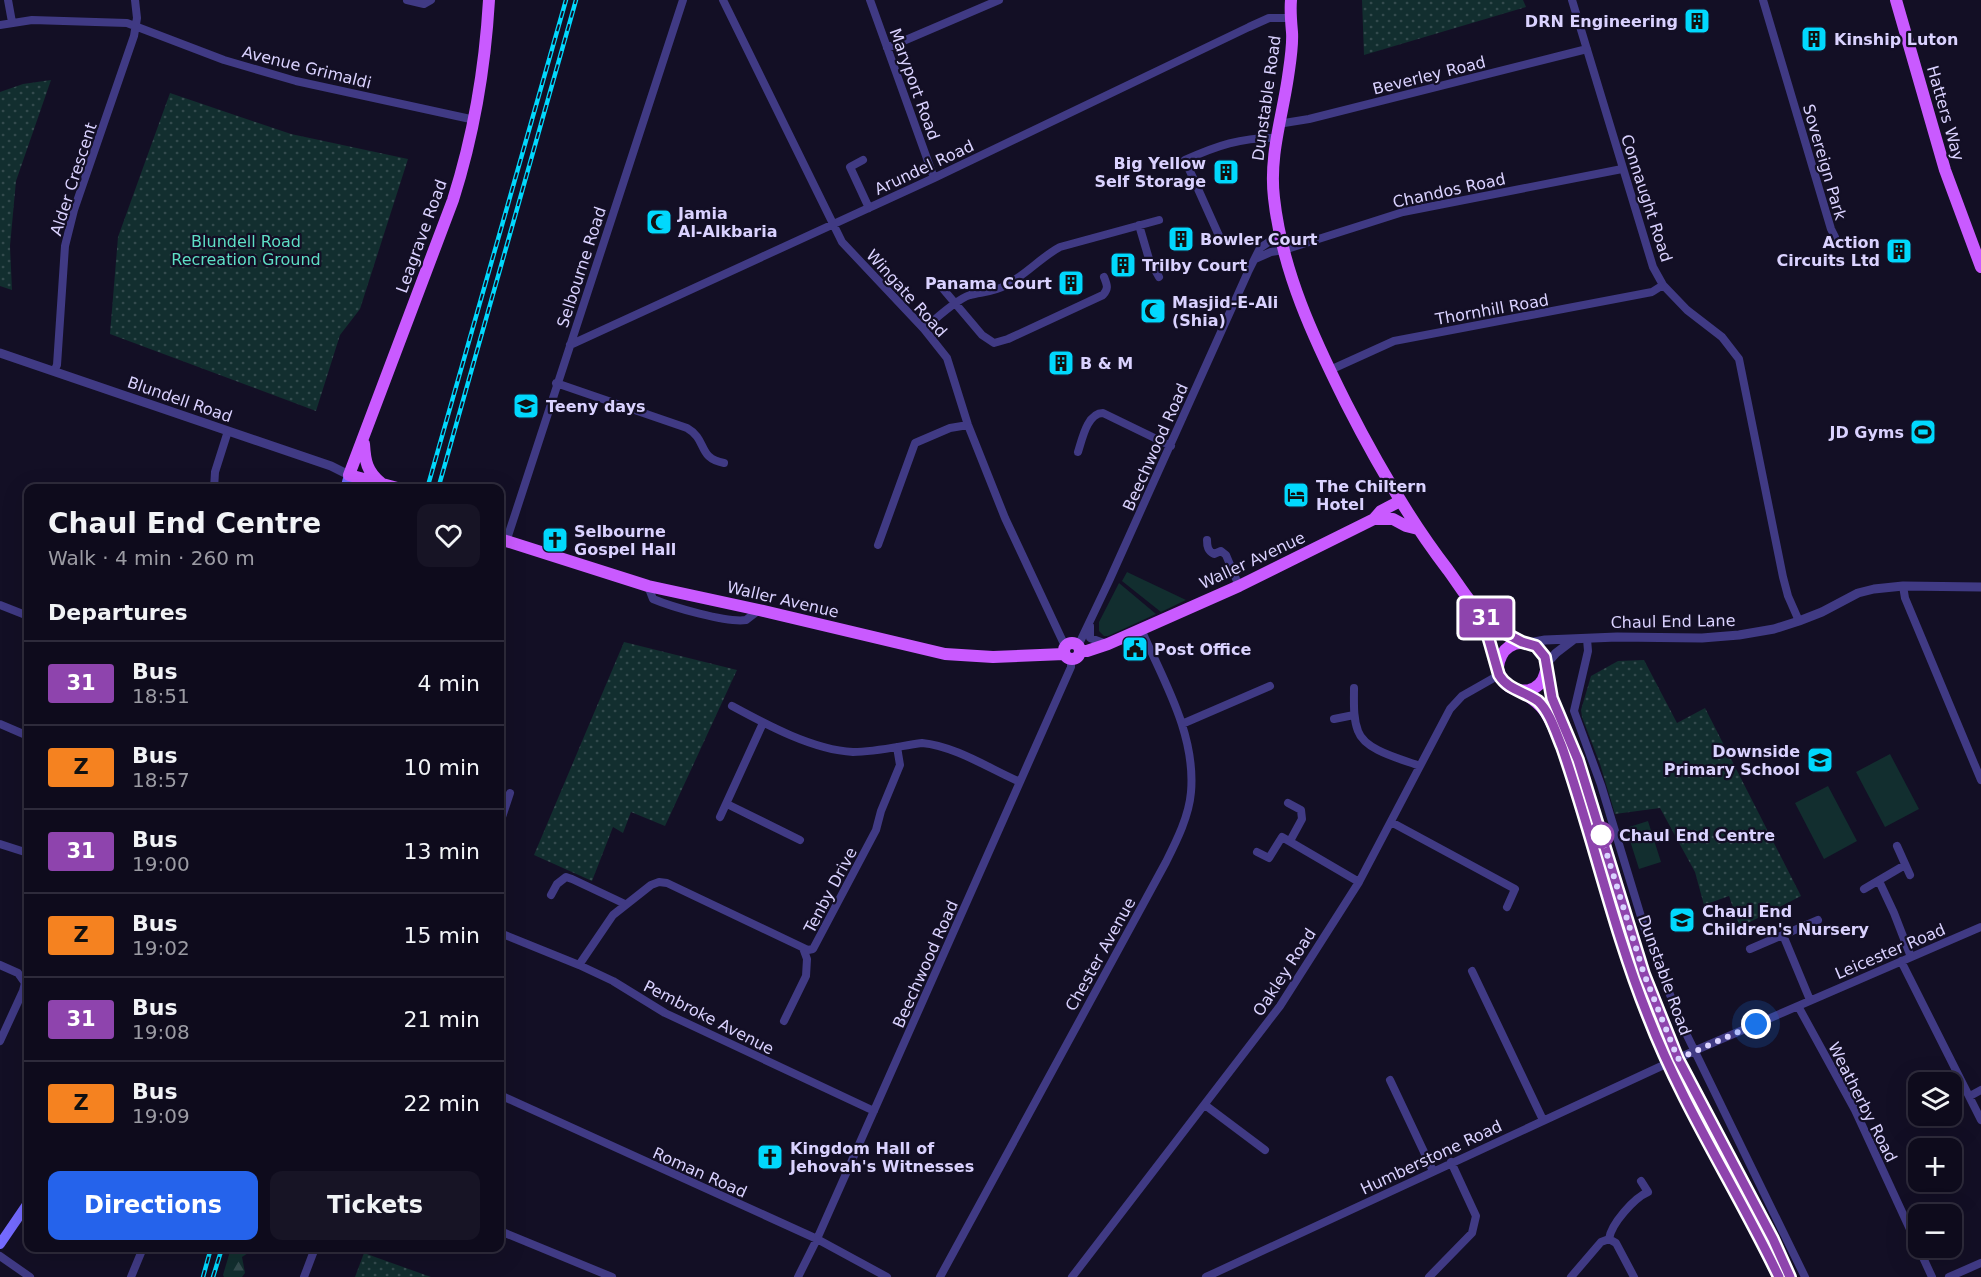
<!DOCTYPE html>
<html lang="en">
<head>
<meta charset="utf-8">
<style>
  :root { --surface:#0e0b1c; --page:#171425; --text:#f1f3f6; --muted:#9b9ba3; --line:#2e2b3b; --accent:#2563eb }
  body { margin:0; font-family:"DejaVu Sans",sans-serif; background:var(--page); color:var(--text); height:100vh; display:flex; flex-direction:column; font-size:22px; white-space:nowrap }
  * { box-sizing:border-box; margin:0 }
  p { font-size:20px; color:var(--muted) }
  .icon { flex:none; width:33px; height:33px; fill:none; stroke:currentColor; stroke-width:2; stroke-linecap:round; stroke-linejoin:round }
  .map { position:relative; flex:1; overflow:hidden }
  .panel { position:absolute; left:24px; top:484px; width:480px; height:768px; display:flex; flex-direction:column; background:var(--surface); border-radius:12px; box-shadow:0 6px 24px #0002,0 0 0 2px var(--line) }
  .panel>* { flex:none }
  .badge { padding:0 12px; border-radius:4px; font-size:21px; line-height:39px }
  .fabs { position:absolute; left:1908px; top:1072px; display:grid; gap:12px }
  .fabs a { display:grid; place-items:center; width:54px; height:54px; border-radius:12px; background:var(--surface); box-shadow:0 6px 24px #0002,0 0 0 2px var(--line); font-size:30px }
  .you { position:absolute; width:30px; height:30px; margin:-15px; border:4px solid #fff; border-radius:50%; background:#1a73e8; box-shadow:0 0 0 9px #1a73e833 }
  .map>.badge { position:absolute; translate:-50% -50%; box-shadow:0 0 0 3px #fff }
  h2 { padding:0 24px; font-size:22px; line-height:54px }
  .round { display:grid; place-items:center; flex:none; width:63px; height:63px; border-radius:12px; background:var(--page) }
  .overview { display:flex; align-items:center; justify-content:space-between; height:102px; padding:0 24px }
  h1 { font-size:28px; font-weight:600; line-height:45px }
  .action { display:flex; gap:12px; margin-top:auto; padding:12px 24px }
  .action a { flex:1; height:69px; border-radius:12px; background:var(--accent); color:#fff; font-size:24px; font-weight:600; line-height:69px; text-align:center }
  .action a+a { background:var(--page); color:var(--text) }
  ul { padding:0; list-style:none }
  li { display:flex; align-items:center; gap:18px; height:84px; padding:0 24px; border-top:2px solid var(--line) }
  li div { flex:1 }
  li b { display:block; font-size:22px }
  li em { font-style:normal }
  li .badge { min-width:66px; font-weight:700; text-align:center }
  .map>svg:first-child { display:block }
</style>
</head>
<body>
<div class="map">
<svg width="1981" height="1277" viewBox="0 0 1981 1277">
  <defs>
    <pattern id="forest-firs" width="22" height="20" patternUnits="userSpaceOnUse" patternTransform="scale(1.5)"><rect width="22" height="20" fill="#122e2f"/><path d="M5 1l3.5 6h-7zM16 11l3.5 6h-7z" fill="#344b4e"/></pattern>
    <pattern id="park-dots" width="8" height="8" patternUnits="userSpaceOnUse" patternTransform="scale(1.5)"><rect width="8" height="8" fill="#122e2f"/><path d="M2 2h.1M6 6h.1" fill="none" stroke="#344b4e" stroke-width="1.8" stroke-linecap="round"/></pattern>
  </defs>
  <rect width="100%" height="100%" fill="#130f25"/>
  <path fill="#122e2f" d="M1127 572 1186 600 1161 612 1122 581Z
    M1119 583 1156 614 1108 636H1104L1099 631V622Z
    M1890 754 1919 809 1885 827 1856 772Z
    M1828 786 1857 841 1824 859 1795 803Z
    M1648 821 1661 862 1639 869 1626 828Z"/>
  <path fill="url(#forest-firs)" d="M231 1248H249L248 1253 242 1257 245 1273 242 1277H224L223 1275Z"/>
  <path fill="url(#park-dots)" d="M1362 0H1523L1526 7 1364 55Z
    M51 80 16 181 10 246 12 290 0 286V92L23 84Z
    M170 93 291 134 408 159 360 309 340 335 316 411 110 334 118 237Z
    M624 642 737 670 665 826 631 812 623 833 613 827 592 881 534 855Z
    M1644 660 1677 723 1705 708 1801 896 1740 927 1729 896 1704 905 1695 872 1660 808 1615 814 1600 764 1582 717 1581 710 1591 676 1618 661Z
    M364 1253 431 1277H355Z"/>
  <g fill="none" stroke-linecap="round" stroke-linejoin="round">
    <path stroke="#403a84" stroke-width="8" d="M8 0 12 22
      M407 0 424 4 431 0
      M723 0 842 242 924 329 947 358 968 425 1005 518 1065 646
      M870 0 934 178
      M1572 0 1653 267 1663 285 1687 310 1722 337 1739 359 1783 577 1788 596 1799 621
      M1763 0 1831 229 1835 237
      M0 25 32 20 127 23 224 60 296 81 475 120
      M887 48 999 0
      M1278 124 1309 119 1587 49
      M863 160 850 167 869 208
      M1139 225 1149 259 1159 277
      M1220 238 1185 160C1216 146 1242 137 1276 138
      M1255 259 1271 252 1284 250 1403 212 1622 169
      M938 283 982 335 994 343 1008 339 1103 295C1109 288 1107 285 1104 277
      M924 329C935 319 957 299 970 295 982 292 995 292 1006 285 1026 275 1041 257 1060 247L1159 220
      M570 345 934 178 1249 27 1269 18H1290
      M1330 370 1394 341 1652 292 1663 285
      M54 371 57 365 65 246 74 210 134 36 137 18 135 0
      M556 383 687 428C708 440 697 458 724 463
      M1078 452C1082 440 1087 413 1103 413L1171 446
      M214 489 215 472 228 431
      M1207 540C1207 547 1208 551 1214 554L1221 551 1226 555 1239 586
      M506 542 683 0
      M878 545 915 443 950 428 968 425
      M648 586 653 599C672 607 727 623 746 620L759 610
      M1903 586 1905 598 1981 780
      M0 605 28 616
      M1090 626V638L1104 643
      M1587 639 1588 651 1574 711 1601 785 1646 933
      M1078 646 1109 581 1248 272 1260 248 1280 234
      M1354 688C1354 703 1353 718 1358 731 1365 751 1402 759 1420 766
      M732 706C767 725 813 750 853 752 876 752 900 746 922 743 955 746 990 769 1020 782
      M1334 719 1354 715
      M0 724 28 736
      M1182 724 1270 686
      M1288 803 1301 810 1302 819 1290 841
      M727 804 800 840
      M720 817 763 723
      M1391 822 1515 889 1507 907
      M500 823 510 793
      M0 844 28 853
      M1897 846 1910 875
      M1257 852 1269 858 1282 837 1359 882
      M1879 881 1894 913 1911 957
      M1864 889 1905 865
      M551 895 557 884 566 877 572 879 625 904
      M500 933 579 965 613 981 665 1013 874 1111
      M1783 935 1810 1000
      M1650 943 1681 1023 1805 1277
      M1750 949 1818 920
      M1901 961 1981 1120
      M0 965 18 973 25 983 23 991 0 1041
      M579 965 613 915 651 885 659 882 667 883 808 950 813 949 876 830 881 811 900 765 897 747
      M1472 971 1543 1120
      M1798 1006 1855 1110 1932 1277
      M784 1021 806 976 807 959 803 948
      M1390 1080 1433 1171
      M500 1095 817 1239 887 1277
      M1970 1096 1981 1090
      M1205 1105 1265 1150
      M500 1231 612 1277
      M1609 1239 1616 1243 1634 1277
      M0 1256 30 1277
      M131 1277 143 1248
      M304 1277 315 1248
      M798 1277 817 1239 1051 712 1071 667V659
      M940 1277 1166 862C1177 840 1189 816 1191 792 1196 734 1163 680 1141 629
      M1072 1277 1280 1006 1359 882 1450 709 1462 696 1499 675
      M1206 1277 1694 1051 1981 927
      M1429 1277 1472 1233 1476 1216 1451 1162
      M1571 1277 1601 1242 1609 1239C1611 1224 1634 1198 1648 1192L1641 1181
      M1949 1277 1981 1263"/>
    <path stroke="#403a84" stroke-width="9" d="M0 353 331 466 349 475
      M1529 643 1545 640 1617 637 1702 638 1739 635 1774 629 1799 621 1822 612 1858 593 1874 589 1903 586 1981 587
      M1546 664 1556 653 1573 640"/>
    <path stroke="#746aff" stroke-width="10" d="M345 489 349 475
      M0 1244 28 1203"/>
    <path stroke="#c95aff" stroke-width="12" d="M1291 0C1290 11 1291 21 1292 32 1293 46 1290 63 1288 77 1282 118 1269 156 1274 198 1282 271 1314 339 1346 403 1376 462 1408 518 1448 570 1459 585 1470 604 1484 617 1496 627 1508 635 1522 642
      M1896 0 1945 170 1981 267
      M364 444C365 461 367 472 381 483
      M401 489 349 475 453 200C474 134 485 69 489 0
      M1374 519H1393L1406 526 1418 529
      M500 539 648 586 759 610 945 654 993 657 1064 654
      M1482 615C1486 629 1497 674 1504 682 1510 689 1520 692 1529 690 1537 688 1543 682 1545 674 1556 642 1503 627 1498 667
      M1064 651a8 8 0 1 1 16 0a8 8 0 1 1-16 0Z
      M1080 651H1087L1108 644 1239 586 1374 519 1381 511 1400 501
      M1546 668 1552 698 1578 760 1644 974 1678 1059 1773 1239 1790 1277
      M1520 691C1549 708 1549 718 1562 747 1593 836 1613 929 1648 1016 1683 1107 1737 1189 1779 1277"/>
    <g stroke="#01d8fd" stroke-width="4.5">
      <path id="rail" d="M427 489 566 0
        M438 489 576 0
        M203 1277 211 1248
        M213 1277 222 1248"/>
    </g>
    <use href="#rail" stroke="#130f25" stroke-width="2" stroke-dasharray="7" stroke-linecap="butt"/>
  </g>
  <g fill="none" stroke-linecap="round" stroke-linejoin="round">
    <g stroke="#fff" stroke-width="14">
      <path id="line" d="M1779 1277C1737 1189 1683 1107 1648 1016 1613 929 1593 836 1562 747 1556 733 1550 712 1538 701 1524 691 1508 690 1499 675L1482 615 1501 631 1522 642 1536 646 1545 657 1552 698 1578 760 1644 974 1678 1059 1773 1239 1790 1277"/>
    </g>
    <use href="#line" stroke="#8e44ad" stroke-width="9"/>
    <path stroke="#dad2ff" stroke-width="6" stroke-dasharray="0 10.8" d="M1601 835 1644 974 1678 1059 1756 1024"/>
  </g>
  <defs>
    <g id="building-square" transform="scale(1.35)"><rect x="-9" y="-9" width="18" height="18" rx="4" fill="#01d8fd" stroke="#130f25"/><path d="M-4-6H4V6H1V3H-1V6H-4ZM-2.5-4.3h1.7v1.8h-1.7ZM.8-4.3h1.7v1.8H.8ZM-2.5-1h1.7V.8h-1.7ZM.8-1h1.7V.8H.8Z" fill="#111"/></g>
    <g id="mosque-square" transform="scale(1.35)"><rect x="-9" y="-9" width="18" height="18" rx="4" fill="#01d8fd" stroke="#130f25"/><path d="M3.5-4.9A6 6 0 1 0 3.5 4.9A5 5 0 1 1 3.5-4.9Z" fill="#111"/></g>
    <g id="school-square" transform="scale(1.35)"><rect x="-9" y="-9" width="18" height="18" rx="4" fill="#01d8fd" stroke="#130f25"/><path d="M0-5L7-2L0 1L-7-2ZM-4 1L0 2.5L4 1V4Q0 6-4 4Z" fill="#111"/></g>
    <g id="stadium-square" transform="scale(1.35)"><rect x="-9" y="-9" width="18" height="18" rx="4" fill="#01d8fd" stroke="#130f25"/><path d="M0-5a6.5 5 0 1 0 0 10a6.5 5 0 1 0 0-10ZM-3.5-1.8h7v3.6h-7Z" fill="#111"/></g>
    <g id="hotel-square" transform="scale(1.35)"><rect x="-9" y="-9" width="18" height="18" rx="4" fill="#01d8fd" stroke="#130f25"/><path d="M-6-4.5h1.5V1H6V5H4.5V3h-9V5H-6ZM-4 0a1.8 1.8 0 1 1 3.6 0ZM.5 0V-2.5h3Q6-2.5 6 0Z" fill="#111"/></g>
    <g id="church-square" transform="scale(1.35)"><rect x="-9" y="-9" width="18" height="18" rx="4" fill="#01d8fd" stroke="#130f25"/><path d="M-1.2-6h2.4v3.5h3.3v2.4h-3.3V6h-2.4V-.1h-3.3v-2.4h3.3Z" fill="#111"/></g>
    <g id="civic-square" transform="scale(1.35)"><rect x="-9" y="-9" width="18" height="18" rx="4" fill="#01d8fd" stroke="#130f25"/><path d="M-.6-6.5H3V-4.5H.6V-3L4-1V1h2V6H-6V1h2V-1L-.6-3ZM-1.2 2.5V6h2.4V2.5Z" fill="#111"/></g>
  </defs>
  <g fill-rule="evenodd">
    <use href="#building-square" x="1697" y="21"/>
    <use href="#building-square" x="1814" y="39"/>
    <use href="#building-square" x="1226" y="172"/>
    <use href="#mosque-square" x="659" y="222"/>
    <use href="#building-square" x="1181" y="239"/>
    <use href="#building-square" x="1899" y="251"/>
    <use href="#building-square" x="1123" y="265"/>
    <use href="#building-square" x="1071" y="283"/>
    <use href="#mosque-square" x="1153" y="311"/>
    <use href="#building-square" x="1061" y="363"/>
    <use href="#school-square" x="526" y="406"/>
    <use href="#stadium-square" x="1923" y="432"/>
    <use href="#hotel-square" x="1296" y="495"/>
    <use href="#church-square" x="555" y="540"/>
    <use href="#civic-square" x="1135" y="649"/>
    <use href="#school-square" x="1820" y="760"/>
    <use href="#school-square" x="1682" y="920"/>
    <use href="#church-square" x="770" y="1157"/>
  </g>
  <circle fill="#fff" stroke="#8e44ad" stroke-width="3" cx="1601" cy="835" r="12"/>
  <g text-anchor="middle" stroke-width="4.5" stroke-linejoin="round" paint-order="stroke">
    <g font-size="16" font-weight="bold" fill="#dad2ff" stroke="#130f25" text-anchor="start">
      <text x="1678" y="27" text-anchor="end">DRN Engineering</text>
      <text x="1834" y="45">Kinship Luton</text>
      <text x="1206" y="169" text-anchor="end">Big Yellow<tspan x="1206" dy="18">Self Storage</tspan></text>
      <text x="678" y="219">Jamia<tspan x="678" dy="18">Al-Alkbaria</tspan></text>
      <text x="1200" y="245">Bowler Court</text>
      <text x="1880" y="248" text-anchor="end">Action<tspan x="1880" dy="18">Circuits Ltd</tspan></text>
      <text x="1142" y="271">Trilby Court</text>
      <text x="1052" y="289" text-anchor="end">Panama Court</text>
      <text x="1172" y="308">Masjid-E-Ali<tspan x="1172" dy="18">(Shia)</tspan></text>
      <text x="1080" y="369">B &amp; M</text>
      <text x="546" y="412">Teeny days</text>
      <text x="1904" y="438" text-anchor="end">JD Gyms</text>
      <text x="1316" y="492">The Chiltern<tspan x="1316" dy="18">Hotel</tspan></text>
      <text x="574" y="537">Selbourne<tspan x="574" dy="18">Gospel Hall</tspan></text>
      <text x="1154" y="655">Post Office</text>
      <text x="1800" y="757" text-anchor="end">Downside<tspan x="1800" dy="18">Primary School</tspan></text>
      <text x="1702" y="917">Chaul End<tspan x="1702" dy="18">Children's Nursery</tspan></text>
      <text x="790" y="1154">Kingdom Hall of<tspan x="790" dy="18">Jehovah's Witnesses</tspan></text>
    </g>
    <g font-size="16" fill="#dad2ff" stroke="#130f25">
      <text transform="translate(307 67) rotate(14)" y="6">Avenue Grimaldi</text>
      <text transform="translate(1429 75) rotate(-14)" y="6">Beverley Road</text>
      <text transform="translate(915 84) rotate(70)" y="6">Maryport Road</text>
      <text transform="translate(1266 98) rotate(-82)" y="6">Dunstable Road</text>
      <text transform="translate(1946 113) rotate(74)" y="6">Hatters Way</text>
      <text transform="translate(1825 162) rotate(74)" y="6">Sovereign Park</text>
      <text transform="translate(924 167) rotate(-25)" y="6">Arundel Road</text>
      <text transform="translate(73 179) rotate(-72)" y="6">Alder Crescent</text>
      <text transform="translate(1449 190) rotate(-12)" y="6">Chandos Road</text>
      <text transform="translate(1647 198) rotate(72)" y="6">Connaught Road</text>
      <text transform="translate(421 236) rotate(-70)" y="6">Leagrave Road</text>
      <text transform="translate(581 267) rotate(-72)" y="6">Selbourne Road</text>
      <text transform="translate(907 293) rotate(48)" y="6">Wingate Road</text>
      <text transform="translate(1492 309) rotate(-10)" y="6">Thornhill Road</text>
      <text transform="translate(180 399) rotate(19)" y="6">Blundell Road</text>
      <text transform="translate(1155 447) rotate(-66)" y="6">Beechwood Road</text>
      <text transform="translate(1252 560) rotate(-25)" y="6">Waller Avenue</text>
      <text transform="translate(783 599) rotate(13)" y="6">Waller Avenue</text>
      <text transform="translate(1673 621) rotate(-1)" y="6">Chaul End Lane</text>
      <text transform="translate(830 890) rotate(-62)" y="6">Tenby Drive</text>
      <text transform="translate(1890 951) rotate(-23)" y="6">Leicester Road</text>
      <text transform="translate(1100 954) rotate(-61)" y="6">Chester Avenue</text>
      <text transform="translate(925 964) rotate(-66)" y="6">Beechwood Road</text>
      <text transform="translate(1284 972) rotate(-57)" y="6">Oakley Road</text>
      <text transform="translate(1665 975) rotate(70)" y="6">Dunstable Road</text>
      <text transform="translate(709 1017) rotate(27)" y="6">Pembroke Avenue</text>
      <text transform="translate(1863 1102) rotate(63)" y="6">Weatherby Road</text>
      <text transform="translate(1431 1157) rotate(-25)" y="6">Humberstone Road</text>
      <text transform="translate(700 1172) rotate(24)" y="6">Roman Road</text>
    </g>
    <g font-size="16" fill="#5edfc5" stroke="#130f25">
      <text x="246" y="247">Blundell Road<tspan x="246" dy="18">Recreation Ground</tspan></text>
    </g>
    <g font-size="16" font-weight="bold" fill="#dad2ff" stroke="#130f25" text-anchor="start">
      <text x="1619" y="841">Chaul End Centre</text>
    </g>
  </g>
</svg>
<div class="fabs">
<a><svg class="icon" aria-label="layers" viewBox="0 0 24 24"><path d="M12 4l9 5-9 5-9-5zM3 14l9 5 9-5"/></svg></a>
<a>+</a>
<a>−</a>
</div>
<div class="you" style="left:1756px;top:1024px"></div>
<b class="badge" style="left:1486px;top:618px;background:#8e44ad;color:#fff">31</b>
<section class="panel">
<div class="overview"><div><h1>Chaul End Centre</h1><p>Walk · 4 min · 260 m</p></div><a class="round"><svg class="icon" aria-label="heart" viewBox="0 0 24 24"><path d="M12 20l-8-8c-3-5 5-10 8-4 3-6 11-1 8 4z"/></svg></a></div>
<h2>Departures</h2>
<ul>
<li><span class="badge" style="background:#8e44ad;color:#fff">31</span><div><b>Bus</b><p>18:51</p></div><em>4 min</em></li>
<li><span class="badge" style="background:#f58220;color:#111">Z</span><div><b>Bus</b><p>18:57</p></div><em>10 min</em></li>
<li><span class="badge" style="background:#8e44ad;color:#fff">31</span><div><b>Bus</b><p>19:00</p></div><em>13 min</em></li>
<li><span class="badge" style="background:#f58220;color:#111">Z</span><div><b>Bus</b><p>19:02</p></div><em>15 min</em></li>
<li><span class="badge" style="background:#8e44ad;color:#fff">31</span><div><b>Bus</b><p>19:08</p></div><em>21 min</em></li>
<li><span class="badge" style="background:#f58220;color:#111">Z</span><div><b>Bus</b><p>19:09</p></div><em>22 min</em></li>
</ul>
<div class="action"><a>Directions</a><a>Tickets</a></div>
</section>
</div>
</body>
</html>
